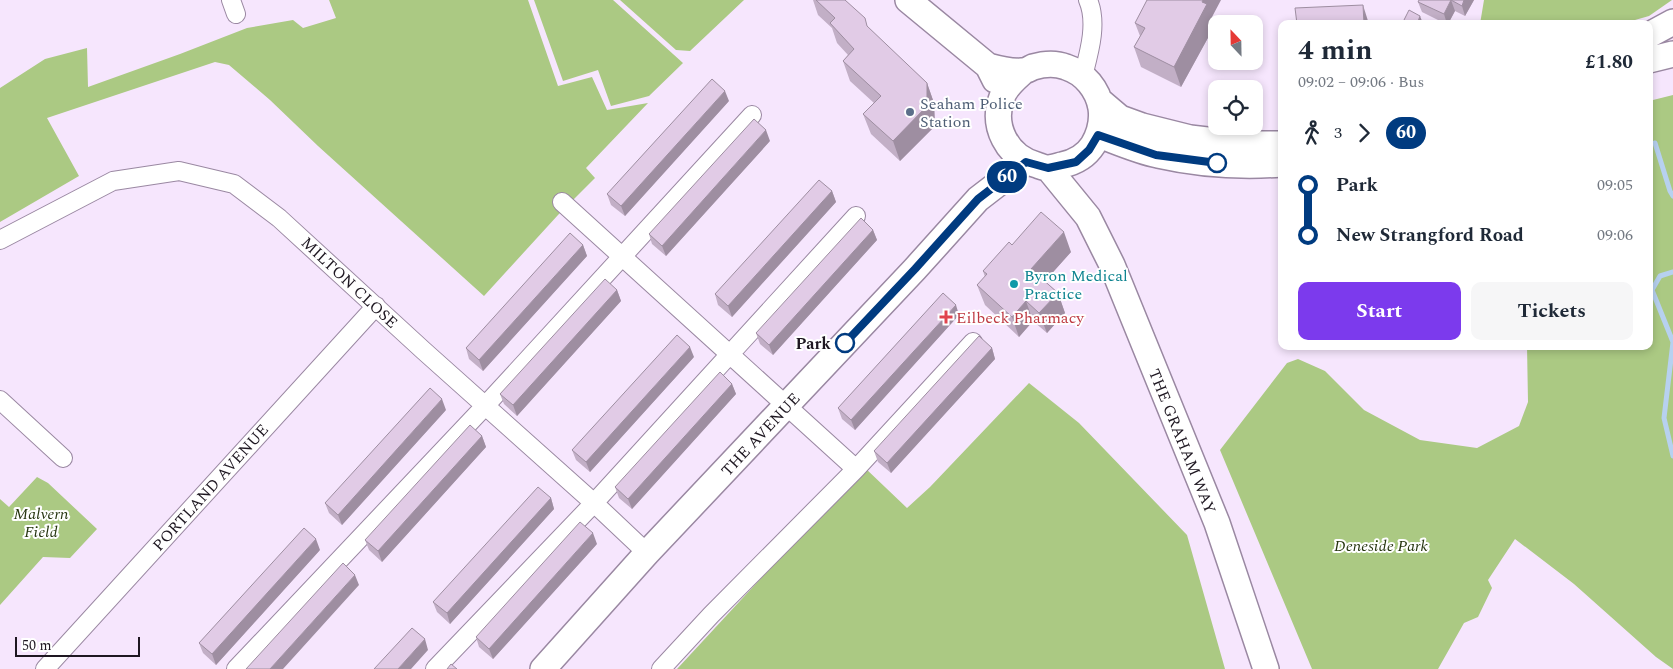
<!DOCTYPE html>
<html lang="en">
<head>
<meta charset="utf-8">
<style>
  :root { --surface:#fff; --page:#f6f6f7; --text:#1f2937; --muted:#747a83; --accent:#7c3aed }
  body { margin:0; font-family:Spectral,serif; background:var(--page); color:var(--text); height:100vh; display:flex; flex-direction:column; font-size:19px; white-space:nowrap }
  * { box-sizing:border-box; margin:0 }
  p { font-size:16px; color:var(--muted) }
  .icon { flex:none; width:28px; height:28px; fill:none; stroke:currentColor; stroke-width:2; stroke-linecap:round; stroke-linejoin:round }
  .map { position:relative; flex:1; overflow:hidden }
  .details { position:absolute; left:1278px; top:20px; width:375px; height:330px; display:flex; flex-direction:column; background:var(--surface); border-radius:10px; box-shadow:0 2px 8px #0003 }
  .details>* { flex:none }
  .badge { padding:0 10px; border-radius:16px; font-size:18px; line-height:32px }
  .needle { width:32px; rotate:338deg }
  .fabs { position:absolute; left:1208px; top:15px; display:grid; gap:10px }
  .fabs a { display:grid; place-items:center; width:55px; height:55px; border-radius:10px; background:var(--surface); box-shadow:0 2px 8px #0003; font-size:25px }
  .scale { position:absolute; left:15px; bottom:12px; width:125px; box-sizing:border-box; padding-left:5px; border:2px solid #1e1721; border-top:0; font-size:14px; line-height:18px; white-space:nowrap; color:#1e1721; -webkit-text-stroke:4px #fff; paint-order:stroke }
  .map>.badge { position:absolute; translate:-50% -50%; box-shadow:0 0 0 2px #fff }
  .legs { display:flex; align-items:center; gap:8px; height:55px; padding:0 20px; font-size:16px }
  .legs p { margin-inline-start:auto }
  .summary { display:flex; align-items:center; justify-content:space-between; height:85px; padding:0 20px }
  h1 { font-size:28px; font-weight:700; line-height:38px }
  .button { display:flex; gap:10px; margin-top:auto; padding:10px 20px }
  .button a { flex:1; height:58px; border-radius:10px; background:var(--accent); color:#fff; font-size:20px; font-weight:700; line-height:58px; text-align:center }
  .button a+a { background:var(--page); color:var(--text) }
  ul { padding:0 20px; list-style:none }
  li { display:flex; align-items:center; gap:18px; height:50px; font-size:19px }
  li i { display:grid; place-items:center; width:8px; height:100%; margin:0 6px; background:currentColor }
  li i::after { content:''; width:12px; height:12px; margin:-6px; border:4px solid; border-radius:50%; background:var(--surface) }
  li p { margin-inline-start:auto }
  li:first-child i { background:linear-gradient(#0000 50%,currentColor 0) }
  li:last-child i { background:linear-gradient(currentColor 50%,#0000 0) }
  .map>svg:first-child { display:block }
</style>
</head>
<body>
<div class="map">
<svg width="1673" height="669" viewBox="0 0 1673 669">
  <rect width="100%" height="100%" fill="#f6e6fd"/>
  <path fill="#abc983" d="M329 0H528L558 86 592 77 607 110 648 103 586 168 595 178 558 215 484 296 318 146 270 100 229 65 215 62 47 118 79 176 0 222V88L45 59 87 48 88 87 180 54 247 28 293 20 303 28 336 18Z
    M534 0H613L683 63 649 96 611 106 598 70 563 81Z
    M620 0H744L690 51 676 50Z
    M1484 0H1672L1649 16 1621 24H1480Z
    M1673 95V669L1656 657 1574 584 1515 539 1488 580 1492 588 1478 617 1464 623 1438 669H1312L1220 450 1287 363 1298 359 1325 371 1364 410 1420 440 1477 448 1519 426 1528 402 1527 346H1649V101Z
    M1029 383 1079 423 1187 535 1225 669H677L864 467 907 508 930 487Z
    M37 477 48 483 97 529 70 558 43 557 0 605V499L9 507Z"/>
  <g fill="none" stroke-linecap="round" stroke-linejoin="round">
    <path stroke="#b7d1f0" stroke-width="5" d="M1655 143 1670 191 1673 196
      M1673 272 1660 276 1652 290 1673 342 1664 418 1673 456"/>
    <g stroke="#9a88a2" stroke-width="20">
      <path id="street" d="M231 0 236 14
        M1083 76C1089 53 1098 23 1088 0
        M562 202 856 469
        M0 240 113 181 179 171 234 184 279 218 424 351 594 503 647 553
        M0 400 63 458
        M45 669 376 306
        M236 669 485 406 752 115
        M435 669 594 503 856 216
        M661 669 711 615 856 469 973 342"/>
    </g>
    <g stroke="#9a88a2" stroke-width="28">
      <path id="secondary" d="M908 0 988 66 995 80
        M1649 35 1673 22
        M1649 60 1673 54
        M988 66C999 69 1011 72 1022 71 1026 71 1029 69 1033 67 1043 64 1056 63 1066 67 1085 73 1098 90 1101 108 1103 122 1100 133 1093 145 1086 156 1076 162 1062 165 1058 166 1052 168 1048 168 1044 168 1040 166 1037 165 1007 157 991 126 1002 97 1006 86 1015 79 1024 71
        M1100 101 1120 118 1142 126 1190 138 1241 144H1281
        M1099 135C1118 142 1138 151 1158 155 1198 164 1240 167 1281 164
        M1048 168 1088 217 1112 265 1217 523 1266 669
        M543 669 647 553 915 269 978 199 1026 162"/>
    </g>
    <use href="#street" stroke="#fff" stroke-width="18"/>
    <use href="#secondary" stroke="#fff" stroke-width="25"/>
  </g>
  <path fill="#c2afc6" d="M813 0H845L868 28 927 83 934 103 935 126 900 161 871 134 863 114 874 103 850 81 843 61 848 55 837 43 832 28 818 15Z
    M1474 0 1465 16 1455 11 1448 24H1446L1422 12 1418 2Z
    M1212 17 1215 25 1181 87 1141 67 1134 47 1140 36 1135 23Z
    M729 101 625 216 611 205 607 194Z
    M770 141 666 256 652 244 649 234Z
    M832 191 836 202 732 317 718 305 715 294Z
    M873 230 877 240 773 355 760 344 756 333Z
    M583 245 587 256 483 371 469 359 466 348Z
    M1012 245 1071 252 1045 281 1058 293 1065 313 1047 333 1033 321 1019 337 985 305 977 285 985 277 983 271Z
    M617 290 621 301 517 416 504 404 500 394Z
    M959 315 855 430 842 419 838 408Z
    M992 348 995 359 891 473 878 462 874 451Z
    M694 357 590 472 576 460 572 450Z
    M732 384 736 394 632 509 619 498 615 487Z
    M446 410 342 525 329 513 325 503Z
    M482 436 486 447 382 562 369 550 365 540Z
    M551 498 554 509 450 624 437 612 433 602Z
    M597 544 493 659 479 647 476 637Z
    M320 550 216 665 203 653 199 643Z"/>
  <path fill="#9e8ea1" d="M1203 0H1221L1212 17 1215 25 1181 87 1174 67Z
    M1451 0 1455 11 1448 24H1447L1444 14Z
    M1464 0H1474L1465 16 1462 6Z
    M1363 5 1368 21V24H1364Z
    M1420 16 1422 21 1421 24H1417Z
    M927 83 934 103 935 126 900 161 893 141Z
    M725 91 729 101 625 216 621 206Z
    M766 130 770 141 666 256 662 246Z
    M832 191 836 202 732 317 728 306Z
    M873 230 877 240 773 355 769 345Z
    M1064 232 1071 252 1038 289 1031 269Z
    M583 245 587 256 483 371 479 360Z
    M617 290 621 301 517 416 513 405Z
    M1058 293 1065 313 1047 333 1039 313Z
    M1026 301 1033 321 1019 337 1012 317Z
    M956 305 959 315 855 430 851 420Z
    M690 347 694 357 590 472 586 462Z
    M992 348 995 359 891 473 887 463Z
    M732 384 736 394 632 509 628 499Z
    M442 399 446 410 342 525 338 515Z
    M482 436 486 447 382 562 378 551Z
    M551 498 554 509 450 624 447 613Z
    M593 533 597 544 493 659 489 649Z
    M316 539 320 550 216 665 212 654Z
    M355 575 359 585 283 669H270Z
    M425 639 428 650 411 669H398Z"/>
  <path fill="#e1cbe6" stroke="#9e8ea1" d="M816 0H845L865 18 867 26 927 83V106L893 141 863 114 881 96 843 61 854 49 830 23 835 18Z
    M1147 0H1203L1202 2 1207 4 1174 67 1134 47 1145 28 1135 23Z
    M1419 0H1464L1462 6 1451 0 1444 14 1418 2Z
    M1363 5 1364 24H1297L1295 8Z
    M1409 10 1420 16 1417 24H1402Z
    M712 79 725 91 621 206 607 194Z
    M754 119 766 130 662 246 649 234Z
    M819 180 832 191 728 306 715 294Z
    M1041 212 1064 232 1031 269 1058 293 1039 313 1026 301 1012 317 977 285 987 274 983 271 1009 242 1012 245Z
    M861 218 873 230 769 345 756 333Z
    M570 233 583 245 479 360 466 348Z
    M605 279 617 290 513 405 500 394Z
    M943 293 956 305 851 420 838 408Z
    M677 335 690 347 586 462 572 450Z
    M979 336 992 348 887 463 874 451Z
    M720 372 732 384 628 499 615 487Z
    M430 388 442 399 338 515 325 503Z
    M470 425 482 436 378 551 365 540Z
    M538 487 551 498 447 613 433 602Z
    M580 522 593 533 489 649 476 637Z
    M304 528 316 539 212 654 199 643Z
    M343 563 355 575 270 669H246Z
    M412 628 425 639 398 669H374Z
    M451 664 457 669H447Z"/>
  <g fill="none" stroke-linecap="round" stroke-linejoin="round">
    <g stroke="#fff" stroke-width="11">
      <path id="line-1" d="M845 343 915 269 978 199 1026 162 1048 168 1076 162 1089 150 1098 135 1156 155 1217 163"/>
    </g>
    <use href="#line-1" stroke="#003b80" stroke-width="8"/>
  </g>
  <circle fill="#5c6f8a" stroke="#fff" stroke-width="2" cx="910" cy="112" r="5"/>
  <g fill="#fff" stroke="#003b80" stroke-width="2.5">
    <circle cx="1217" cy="163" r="9"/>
    <circle cx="845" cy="343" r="9"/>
  </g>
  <circle fill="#0f9aa8" stroke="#fff" stroke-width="2" cx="1014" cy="284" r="5"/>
  <path fill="#e0444e" stroke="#fff" stroke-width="2" d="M943.5 309.5h5v5h5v5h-5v5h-5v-5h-5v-5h5z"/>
  <g text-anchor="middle" stroke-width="4" stroke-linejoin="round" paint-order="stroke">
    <g font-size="16" fill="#4e5e75" stroke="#fff" text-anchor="start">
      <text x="920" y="109">Seaham Police<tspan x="920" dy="18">Station</tspan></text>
    </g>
    <g font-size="16" fill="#0d838f" stroke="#fff" text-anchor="start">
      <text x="1024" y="281">Byron Medical<tspan x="1024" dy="18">Practice</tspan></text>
    </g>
    <g font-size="16" fill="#1e1721" stroke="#fff">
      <text transform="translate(350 282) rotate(43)" y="6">MILTON CLOSE</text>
      <text transform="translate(760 434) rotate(-47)" y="6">THE AVENUE</text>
      <text transform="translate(1183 441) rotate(68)" y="6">THE GRAHAM WAY</text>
      <text transform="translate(210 487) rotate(-48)" y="6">PORTLAND AVENUE</text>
    </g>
    <g font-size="16" fill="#be3a42" stroke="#fff" text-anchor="start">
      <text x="956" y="323">Eilbeck Pharmacy</text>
    </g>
    <g font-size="16" font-weight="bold" fill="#1e1721" stroke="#fff" text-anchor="end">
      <text x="831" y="349">Park</text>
    </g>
    <g font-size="16" font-style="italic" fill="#26350f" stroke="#fff">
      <text x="41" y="519">Malvern<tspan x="41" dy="18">Field</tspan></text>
      <text x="1381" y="551">Deneside Park</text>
    </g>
  </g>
</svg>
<div class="fabs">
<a><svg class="needle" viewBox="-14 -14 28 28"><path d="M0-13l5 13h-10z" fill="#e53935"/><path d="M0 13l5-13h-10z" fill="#747a83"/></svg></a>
<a><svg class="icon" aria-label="locate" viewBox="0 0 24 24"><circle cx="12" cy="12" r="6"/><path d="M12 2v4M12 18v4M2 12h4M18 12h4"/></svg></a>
</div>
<div class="scale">50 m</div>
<b class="badge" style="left:1007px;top:177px;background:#003b80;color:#fff">60</b>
<section class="details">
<div class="summary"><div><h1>4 min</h1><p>09:02 – 09:06 · Bus</p></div><b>£1.80</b></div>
<div class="legs"><svg class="icon" aria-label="walk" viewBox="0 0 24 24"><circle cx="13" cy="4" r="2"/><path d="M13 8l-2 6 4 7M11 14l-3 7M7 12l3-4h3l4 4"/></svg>3<svg class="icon" aria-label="forward" viewBox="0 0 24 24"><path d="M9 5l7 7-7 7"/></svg><b class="badge" style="background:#003b80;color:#fff">60</b></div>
<ul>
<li><i style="color:#003b80"></i><b>Park</b><p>09:05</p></li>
<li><i style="color:#003b80"></i><b>New Strangford Road</b><p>09:06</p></li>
</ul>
<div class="button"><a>Start</a><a>Tickets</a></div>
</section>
</div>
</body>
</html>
